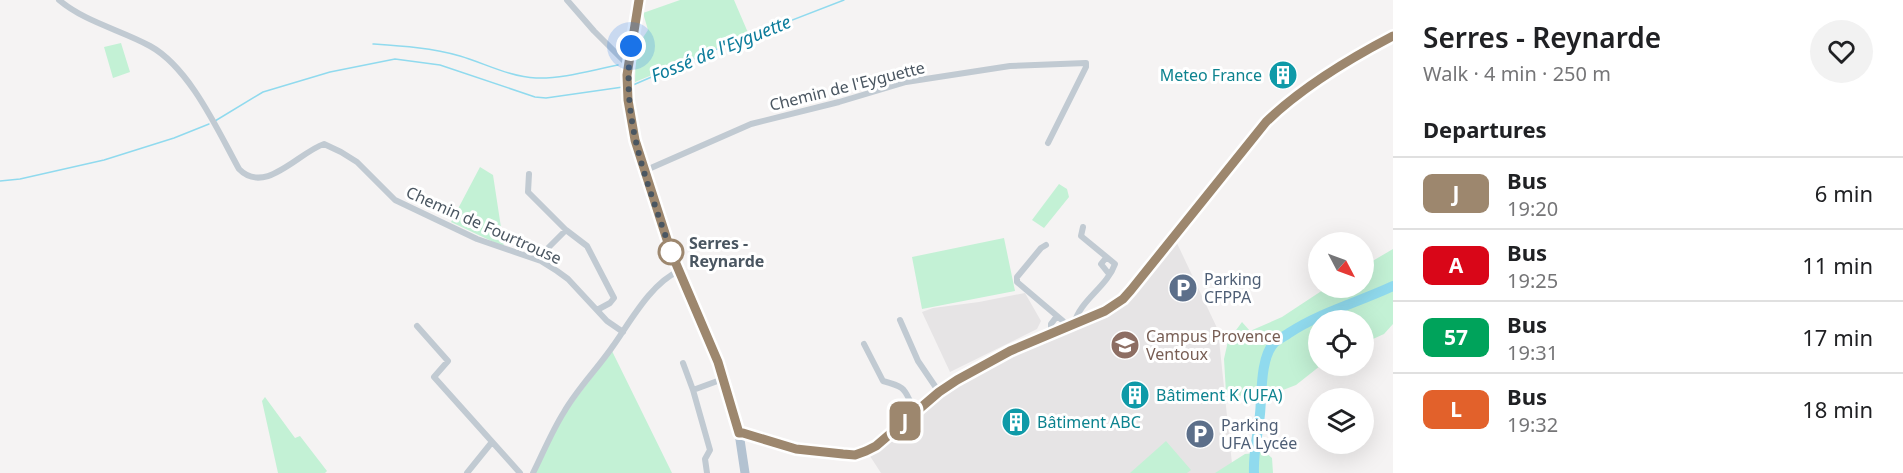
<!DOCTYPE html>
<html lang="en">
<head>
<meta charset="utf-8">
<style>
  :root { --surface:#fff; --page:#f2f2f2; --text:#202124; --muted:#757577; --line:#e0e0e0 }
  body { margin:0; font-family:"Noto Sans",sans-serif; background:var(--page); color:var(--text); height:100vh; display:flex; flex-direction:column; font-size:22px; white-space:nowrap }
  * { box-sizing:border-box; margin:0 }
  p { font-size:20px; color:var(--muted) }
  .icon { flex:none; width:33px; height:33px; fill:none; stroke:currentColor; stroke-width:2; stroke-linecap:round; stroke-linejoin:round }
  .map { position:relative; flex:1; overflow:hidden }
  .panel { display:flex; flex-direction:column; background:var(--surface); width:510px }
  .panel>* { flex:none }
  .badge { padding:0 12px; border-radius:9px; font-size:21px; line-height:39px }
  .needle { width:39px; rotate:131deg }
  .buttons { position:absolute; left:1308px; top:232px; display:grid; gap:12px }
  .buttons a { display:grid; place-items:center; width:66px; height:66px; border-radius:50%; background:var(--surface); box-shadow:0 6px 24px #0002; font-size:30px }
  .you { position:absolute; width:30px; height:30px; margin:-15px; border:4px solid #fff; border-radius:50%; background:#1a73e8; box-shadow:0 0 0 9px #1a73e833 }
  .map>.badge { position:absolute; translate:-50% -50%; box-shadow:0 0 0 3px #fff }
  h2 { padding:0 30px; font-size:22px; line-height:54px }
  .round { display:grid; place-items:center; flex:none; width:63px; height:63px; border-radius:32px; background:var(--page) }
  .summary { display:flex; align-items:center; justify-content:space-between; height:102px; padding:0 30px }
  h1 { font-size:28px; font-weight:600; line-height:45px }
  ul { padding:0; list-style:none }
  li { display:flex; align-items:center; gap:18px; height:72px; padding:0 30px; border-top:2px solid var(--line) }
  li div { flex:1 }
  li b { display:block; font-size:22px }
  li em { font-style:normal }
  li .badge { min-width:66px; font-weight:700; text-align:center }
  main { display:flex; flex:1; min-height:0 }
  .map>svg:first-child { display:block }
</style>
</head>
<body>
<main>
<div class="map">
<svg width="1393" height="473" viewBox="0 0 1393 473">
  <rect width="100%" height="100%" fill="#f5f3f3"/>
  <path fill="#e6e4e5" d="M1175 239 1218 330 1233 473H881L868 453 878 448 951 387 981 369 996 361 1107 313 1118 306 1128 298Z
    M1025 293 1041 321 1037 329 950 372 922 312 933 308 979 302Z"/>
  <path fill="#c3f1d5" d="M680 0H734L749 35 635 82 636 48 648 30 643 13Z
    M121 43 130 72 113 78 104 47Z
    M480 167 493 175 504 247 451 222Z
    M1059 184 1067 189 1069 197 1044 228 1032 220Z
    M1004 238 1015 291 922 309 912 257Z
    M1393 249V283L1304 321 1272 342 1266 353 1260 376 1257 399 1226 393 1224 359 1228 341 1242 322 1250 331 1282 317 1326 288H1364V266Z
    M1393 289V324L1384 334 1364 343V321H1318V366H1320L1296 385 1262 398 1265 374 1275 345 1307 324Z
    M612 351 672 473H534L565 413Z
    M265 397 295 438 300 436 327 471 325 473H278L262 401Z
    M1166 441 1191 470 1187 473H1130Z
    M1265 452 1272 458 1273 473H1215L1245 454Z"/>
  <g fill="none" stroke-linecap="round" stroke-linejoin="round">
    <path stroke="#90daee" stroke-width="1.5" d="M373 44C402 46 432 48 460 56 484 63 510 77 536 78 563 79 592 70 618 65
      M633 85 712 51 844 0
      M215 121 263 92 330 72 395 59 440 65 535 97 546 98 623 87
      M0 181 20 179 104 160 174 138 209 124"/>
    <path stroke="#90daee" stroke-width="10" d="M1254 473C1253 453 1258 434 1260 414 1262 395 1260 358 1274 343 1278 339 1285 336 1289 333 1321 312 1359 302 1393 286"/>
    <path stroke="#c1cad2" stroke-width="6" d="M59 0C85 22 121 30 150 46 190 68 218 131 239 169 265 196 299 152 324 144L341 152 357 162 395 200 477 239 541 261 557 271 568 279 607 321 623 332
      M567 0 594 31 625 62 628 63
      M644 171 751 124 839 102 906 82 1010 66 1086 63V67L1048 143
      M529 174 528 192 566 230
      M1083 227 1081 236 1109 259
      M1046 245 1041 248 1017 277V282L1063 321 1066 327
      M541 261 545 251 566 230 587 246 614 298 610 303 597 310
      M900 320 918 361 939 392
      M1074 324C1080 300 1107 287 1115 264L1109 259H1105L1101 264 1109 274
      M417 326 448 361 434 377 520 473
      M1051 333V324L1057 316
      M864 344 883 381C910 388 903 391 916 412
      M683 363 693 390
      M739 433H743L796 449 843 455H855L866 451 876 446 939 392 957 379 989 361 1105 311 1123 299 1131 290 1254 135C1290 94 1345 61 1393 36
      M467 473 492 442
      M533 473C543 453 552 431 564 412 578 388 598 368 613 346 630 322 651 283 679 271
      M707 473 705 459 710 450 693 390 723 379"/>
    <path stroke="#b3c2d1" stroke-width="9" d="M639 0 627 74 629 100 635 140 671 252 709 339 722 374 739 433 745 473"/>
  </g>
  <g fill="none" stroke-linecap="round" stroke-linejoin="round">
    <g stroke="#fff" stroke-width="14">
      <path id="line" d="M639 0 627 75 628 100 635 140 671 252 718 362 739 433H743L796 449 843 454 855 455 866 451 876 446 939 392 957 380 1010 351 1105 311 1123 299 1131 290 1266 122C1302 87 1349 59 1393 36"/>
    </g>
    <use href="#line" stroke="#9d876e" stroke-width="9"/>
    <path stroke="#4a5661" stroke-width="6" stroke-dasharray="0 10.8" d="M631 46C620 121 648 183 671 252"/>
  </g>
  <defs>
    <g id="building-disc" transform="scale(1.5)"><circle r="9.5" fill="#0f9aa8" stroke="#fff"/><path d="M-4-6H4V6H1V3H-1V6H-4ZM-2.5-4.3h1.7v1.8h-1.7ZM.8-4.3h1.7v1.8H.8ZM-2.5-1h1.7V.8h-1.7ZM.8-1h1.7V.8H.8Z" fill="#fff"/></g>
    <g id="parking-disc" transform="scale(1.5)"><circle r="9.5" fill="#5c6f8a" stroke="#fff"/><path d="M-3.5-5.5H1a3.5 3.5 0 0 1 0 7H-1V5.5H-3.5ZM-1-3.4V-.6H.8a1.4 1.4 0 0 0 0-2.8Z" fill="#fff"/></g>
    <g id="school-disc" transform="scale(1.5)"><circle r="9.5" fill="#8d6e63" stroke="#fff"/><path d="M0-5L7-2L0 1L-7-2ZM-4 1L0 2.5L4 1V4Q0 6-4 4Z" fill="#fff"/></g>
  </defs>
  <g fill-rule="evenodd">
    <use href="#building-disc" x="1283" y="75"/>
    <use href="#parking-disc" x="1183" y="288"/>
    <use href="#school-disc" x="1125" y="345"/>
    <use href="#building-disc" x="1135" y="395"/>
    <use href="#building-disc" x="1016" y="422"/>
    <use href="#parking-disc" x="1200" y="434"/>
  </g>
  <circle fill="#fff" stroke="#9d876e" stroke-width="3" cx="671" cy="252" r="12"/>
  <g text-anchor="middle" stroke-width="6" stroke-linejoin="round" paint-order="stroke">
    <g font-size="16" fill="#0d838f" stroke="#fff" text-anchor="start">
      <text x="1262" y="81" text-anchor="end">Meteo France</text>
      <text x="1156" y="401">Bâtiment K (UFA)</text>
      <text x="1037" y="428">Bâtiment ABC</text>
    </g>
    <g font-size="16" fill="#4a5661" stroke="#fff">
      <text transform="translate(847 86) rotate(-14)" y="6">Chemin de l'Eyguette</text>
      <text transform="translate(484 225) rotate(24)" y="6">Chemin de Fourtrouse</text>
    </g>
    <g font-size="16" font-weight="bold" fill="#4a5661" stroke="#fff" text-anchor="start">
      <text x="689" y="249">Serres -<tspan x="689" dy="18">Reynarde</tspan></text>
    </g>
    <g font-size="16" fill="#4e5e75" stroke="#fff" text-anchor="start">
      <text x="1204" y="285">Parking<tspan x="1204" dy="18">CFPPA</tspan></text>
      <text x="1221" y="431">Parking<tspan x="1221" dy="18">UFA Lycée</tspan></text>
    </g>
    <g font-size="16" fill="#785e54" stroke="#fff" text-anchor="start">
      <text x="1146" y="342">Campus Provence<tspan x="1146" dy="18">Ventoux</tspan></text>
    </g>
    <g font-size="18" font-style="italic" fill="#0c7c9b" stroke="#fff">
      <text transform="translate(721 49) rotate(-22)" y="6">Fossé de l'Eyguette</text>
    </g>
  </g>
</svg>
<div class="buttons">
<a><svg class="needle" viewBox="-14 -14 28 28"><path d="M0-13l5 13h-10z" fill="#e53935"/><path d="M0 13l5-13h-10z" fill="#757577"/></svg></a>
<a><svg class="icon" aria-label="locate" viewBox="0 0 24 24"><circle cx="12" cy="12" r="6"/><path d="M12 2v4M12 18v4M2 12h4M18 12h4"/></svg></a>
<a><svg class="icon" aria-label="layers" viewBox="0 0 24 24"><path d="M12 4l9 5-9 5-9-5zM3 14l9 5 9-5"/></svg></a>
</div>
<div class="you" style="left:631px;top:46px"></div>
<b class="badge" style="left:905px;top:421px;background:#9d876e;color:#fff">J</b>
</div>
<section class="panel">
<div class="summary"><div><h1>Serres - Reynarde</h1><p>Walk · 4 min · 250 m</p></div><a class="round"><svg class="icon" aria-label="heart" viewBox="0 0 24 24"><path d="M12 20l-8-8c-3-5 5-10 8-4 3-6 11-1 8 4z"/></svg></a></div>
<h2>Departures</h2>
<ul>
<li><span class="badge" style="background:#9d876e;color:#fff">J</span><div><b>Bus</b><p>19:20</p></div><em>6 min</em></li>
<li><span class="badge" style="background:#d90618;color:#fff">A</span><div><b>Bus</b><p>19:25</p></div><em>11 min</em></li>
<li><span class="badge" style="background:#00a35b;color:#fff">57</span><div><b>Bus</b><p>19:31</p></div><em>17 min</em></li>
<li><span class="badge" style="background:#e2612b;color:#fff">L</span><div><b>Bus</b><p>19:32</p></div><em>18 min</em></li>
</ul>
</section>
</main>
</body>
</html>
